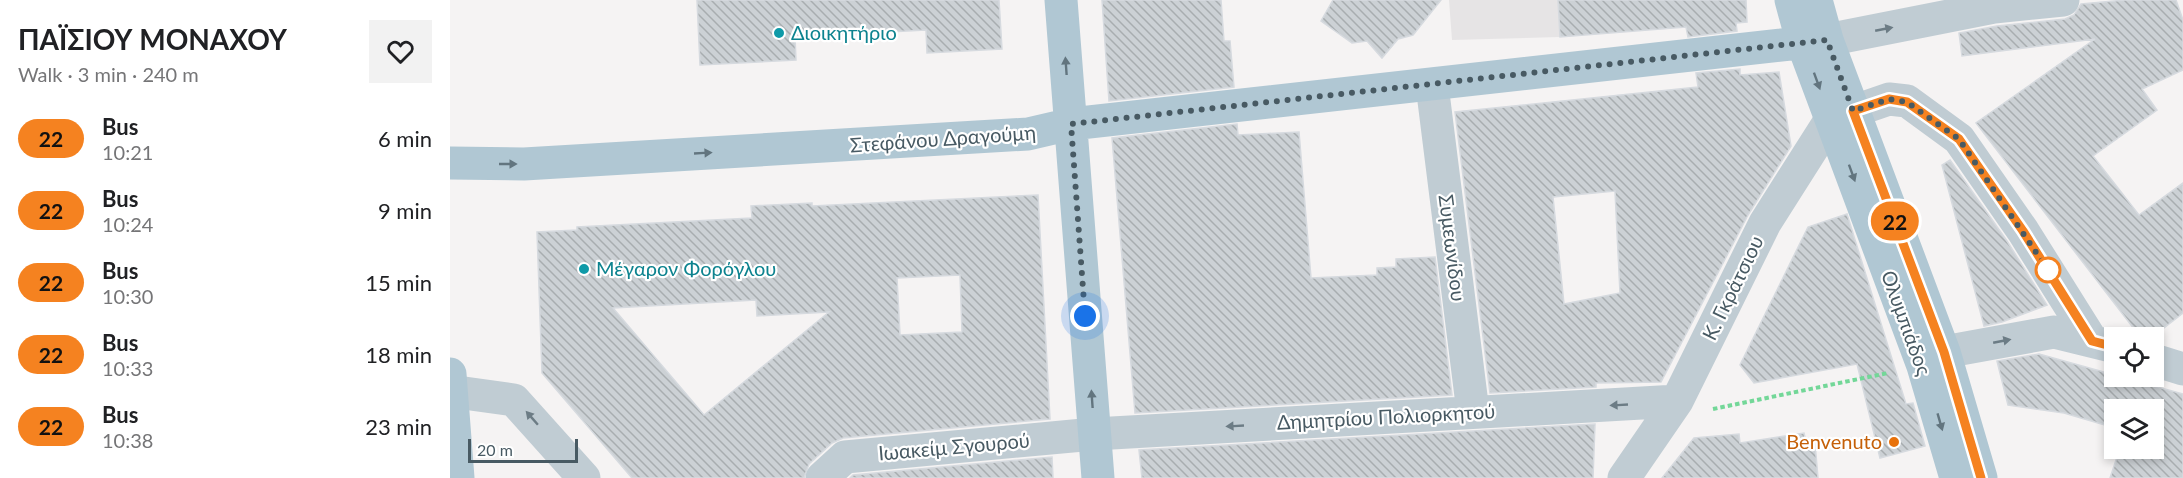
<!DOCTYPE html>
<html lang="en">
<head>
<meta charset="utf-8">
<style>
  :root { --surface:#fff; --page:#f2f2f2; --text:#202124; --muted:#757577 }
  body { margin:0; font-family:Lato,sans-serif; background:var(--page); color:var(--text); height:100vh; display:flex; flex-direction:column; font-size:22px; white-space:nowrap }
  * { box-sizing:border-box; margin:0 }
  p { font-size:20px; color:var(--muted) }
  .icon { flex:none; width:33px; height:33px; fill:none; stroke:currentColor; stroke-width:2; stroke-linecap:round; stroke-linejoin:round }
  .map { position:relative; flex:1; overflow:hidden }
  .side { display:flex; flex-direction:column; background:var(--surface); width:450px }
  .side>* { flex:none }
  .badge { padding:0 12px; border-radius:20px; font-size:21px; line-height:39px }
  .fabs { position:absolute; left:1654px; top:327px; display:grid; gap:12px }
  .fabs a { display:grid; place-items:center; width:60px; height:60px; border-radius:0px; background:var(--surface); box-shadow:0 3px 9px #0003; font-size:30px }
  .scale { position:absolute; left:18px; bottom:15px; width:110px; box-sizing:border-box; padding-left:6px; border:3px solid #485a63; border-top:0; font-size:16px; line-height:21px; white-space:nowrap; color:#485a63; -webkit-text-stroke:4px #fff; paint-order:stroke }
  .you { position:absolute; width:30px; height:30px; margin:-15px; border:4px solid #fff; border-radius:50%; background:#1a73e8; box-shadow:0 0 0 9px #1a73e833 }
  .map>.badge { position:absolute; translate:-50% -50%; box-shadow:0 0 0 3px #fff }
  .round { display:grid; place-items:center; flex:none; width:63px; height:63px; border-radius:0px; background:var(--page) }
  .head { display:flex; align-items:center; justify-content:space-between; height:102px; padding:0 18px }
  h1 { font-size:28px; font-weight:700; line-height:45px }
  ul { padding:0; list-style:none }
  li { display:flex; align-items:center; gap:18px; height:72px; padding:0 18px }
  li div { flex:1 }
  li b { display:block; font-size:22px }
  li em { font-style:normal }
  li .badge { min-width:66px; font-weight:700; text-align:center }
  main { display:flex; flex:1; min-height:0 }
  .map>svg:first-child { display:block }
</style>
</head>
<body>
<main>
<section class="side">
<div class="head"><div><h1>ΠΑΪΣΙΟΥ ΜΟΝΑΧΟΥ</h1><p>Walk · 3 min · 240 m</p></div><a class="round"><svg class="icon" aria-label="heart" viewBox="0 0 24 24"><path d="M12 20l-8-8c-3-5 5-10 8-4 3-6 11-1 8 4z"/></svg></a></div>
<ul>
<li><span class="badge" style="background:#f58220;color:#111">22</span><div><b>Bus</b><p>10:21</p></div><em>6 min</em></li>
<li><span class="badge" style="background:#f58220;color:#111">22</span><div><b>Bus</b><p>10:24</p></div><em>9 min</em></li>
<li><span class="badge" style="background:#f58220;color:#111">22</span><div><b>Bus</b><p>10:30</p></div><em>15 min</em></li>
<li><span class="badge" style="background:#f58220;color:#111">22</span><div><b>Bus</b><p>10:33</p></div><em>18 min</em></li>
<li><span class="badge" style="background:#f58220;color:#111">22</span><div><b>Bus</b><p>10:38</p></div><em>23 min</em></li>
</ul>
</section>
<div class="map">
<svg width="1733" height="478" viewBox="0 0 1733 478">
  <defs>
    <pattern id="building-back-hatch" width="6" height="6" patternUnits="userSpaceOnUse" patternTransform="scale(1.5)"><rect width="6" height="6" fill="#ccd1d5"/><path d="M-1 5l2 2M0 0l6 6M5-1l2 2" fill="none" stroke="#a8adb0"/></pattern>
  </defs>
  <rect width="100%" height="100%" fill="#f5f3f3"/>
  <path fill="#e6e4e5" d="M999 0H1285L1286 23 1110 37 1002 40Z"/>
  <path fill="url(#building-back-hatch)" stroke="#d6dadf" stroke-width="1.5" fill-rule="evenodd" d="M247 0H549L552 49 477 53 476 30 345 37 346 60 250 65Z
    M652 0H771L774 41H780L784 87 659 101Z
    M883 0H991L963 35 948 39 932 58 917 41 902 43 871 21Z
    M1108 0H1296L1297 22 1286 23 1287 31 1238 37 1236 27 1110 37Z
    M1675 0H1726L1733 20V70L1692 89 1707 110 1643 156 1689 215 1733 183V313L1701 338H1691L1526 123 1645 39 1512 56 1509 33 1547 26 1615 19 1624 15 1631 4Z
    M1290 69V75L1329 72 1341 146 1298 215 1211 382 1146 383V387L1040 393 1005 112 1248 87 1246 73ZM1165 191 1170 293 1114 304 1103 197Z
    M787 124 788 135 849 132 861 278 927 275V268L946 267V259L985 257 1002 395 685 413 662 138Z
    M1500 160 1557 241 1597 305 1552 322 1534 326 1492 165Z
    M588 195 600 419 393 438 382 443 359 464 354 478H182L92 373 87 232 127 230V227L302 218 301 206 362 203V206ZM510 275 512 332 450 335 447 278ZM306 300 307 316 379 312 254 415 163 308Z
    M1397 214 1456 404 1463 403 1475 446 1430 458 1407 364 1304 383 1290 365 1358 227Z
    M1589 354 1733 394V478H1660L1670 448H1704V410H1665V428L1614 413 1558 405 1547 361Z
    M1145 424 1143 478H692L689 450Z
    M1354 433 1356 442 1365 443 1368 478H1212L1244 438 1289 434 1290 443Z
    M602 457 603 478H400L403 475Z"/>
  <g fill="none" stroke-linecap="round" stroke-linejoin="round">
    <path stroke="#73d798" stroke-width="4" stroke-dasharray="4.5 3" stroke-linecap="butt" d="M1263 409 1438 373"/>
    <path stroke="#c0ccd3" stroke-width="33" d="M1377 40 1544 7 1613 0
      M982 85 1023 412
      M1494 352 1604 332 1665 347
      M1704 360 1733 369
      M0 391 64 400 134 478
      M372 478 395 457 644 434 1227 401
      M1174 478 1227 401 1315 223 1381 119 1439 99 1457 101 1509 139 1573 231 1642 341"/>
    <path stroke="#b0c7d3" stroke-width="33" d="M611 0 648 478
      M1341 0 1353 44 1473 366 1506 478
      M1366 0 1377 40 1494 352 1531 478
      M0 163 74 164 578 134 621 124 1377 40
      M0 374 8 478"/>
  </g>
  <defs><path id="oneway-solid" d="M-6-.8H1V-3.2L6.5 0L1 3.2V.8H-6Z" transform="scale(1.5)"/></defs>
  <g fill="#6c7c85">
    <use href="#oneway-solid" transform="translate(1434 29) rotate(-11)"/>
    <use href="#oneway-solid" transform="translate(1552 341) rotate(-11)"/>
    <use href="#oneway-solid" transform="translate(1169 405) rotate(177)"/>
    <use href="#oneway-solid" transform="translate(82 418) rotate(-131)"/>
    <use href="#oneway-solid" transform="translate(785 426) rotate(177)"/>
  </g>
  <g fill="#62757f">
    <use href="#oneway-solid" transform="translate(616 66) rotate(-94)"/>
    <use href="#oneway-solid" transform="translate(1367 81) rotate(70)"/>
    <use href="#oneway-solid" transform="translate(253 153) rotate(-3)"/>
    <use href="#oneway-solid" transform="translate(58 164)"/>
    <use href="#oneway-solid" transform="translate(1402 173) rotate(70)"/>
    <use href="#oneway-solid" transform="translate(642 399) rotate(-94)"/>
    <use href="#oneway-solid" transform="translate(1490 422) rotate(74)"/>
  </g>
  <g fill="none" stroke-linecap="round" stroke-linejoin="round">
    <g stroke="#fff" stroke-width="14">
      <path id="line" d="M1531 478 1494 352 1403 111 1439 99 1457 102 1509 139 1573 231 1642 341 1665 347"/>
    </g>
    <use href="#line" stroke="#f58220" stroke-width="9"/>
    <path stroke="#485a63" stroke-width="6" stroke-dasharray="0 10.8" d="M635 316 621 124 1377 40 1403 111 1439 99 1457 102 1509 139 1598 270"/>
  </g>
  <g fill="#0f9aa8" stroke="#fff" stroke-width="2">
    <circle cx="329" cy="33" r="6"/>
    <circle cx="134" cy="269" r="6"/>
  </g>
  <circle fill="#fff" stroke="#f58220" stroke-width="3" cx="1598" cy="270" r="12"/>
  <circle fill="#e8710a" stroke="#fff" stroke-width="2" cx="1444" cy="442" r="6"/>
  <g text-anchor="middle" stroke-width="4.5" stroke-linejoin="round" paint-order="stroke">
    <g font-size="20" fill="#0d838f" stroke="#fff" text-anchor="start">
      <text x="341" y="40">Διοικητήριο</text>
      <text x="146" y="276">Μέγαρον Φορόγλου</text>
    </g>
    <g font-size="20" fill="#485a63" stroke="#fff">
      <text transform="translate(493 139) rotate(-4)" y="7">Στεφάνου Δραγούμη</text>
      <text transform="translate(1002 248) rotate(83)" y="7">Συμεωνίδου</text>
      <text transform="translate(1283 288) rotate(-64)" y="7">Κ. Γκράτσιου</text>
      <text transform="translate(1456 323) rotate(70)" y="7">Ολυμπιάδος</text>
      <text transform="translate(936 417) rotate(-3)" y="7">Δημητρίου Πολιορκητού</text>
      <text transform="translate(504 447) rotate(-5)" y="7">Ιωακείμ Σγουρού</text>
    </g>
    <g font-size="20" fill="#c56008" stroke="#fff" text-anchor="end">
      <text x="1432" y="449">Benvenuto</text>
    </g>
  </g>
</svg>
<div class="fabs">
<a><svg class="icon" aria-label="locate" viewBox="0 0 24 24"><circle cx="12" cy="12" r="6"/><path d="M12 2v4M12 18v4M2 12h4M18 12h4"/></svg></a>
<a><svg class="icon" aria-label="layers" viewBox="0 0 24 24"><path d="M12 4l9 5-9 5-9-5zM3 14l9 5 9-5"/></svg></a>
</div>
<div class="scale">20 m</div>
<div class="you" style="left:635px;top:316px"></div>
<b class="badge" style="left:1445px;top:221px;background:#f58220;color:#111">22</b>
</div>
</main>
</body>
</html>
